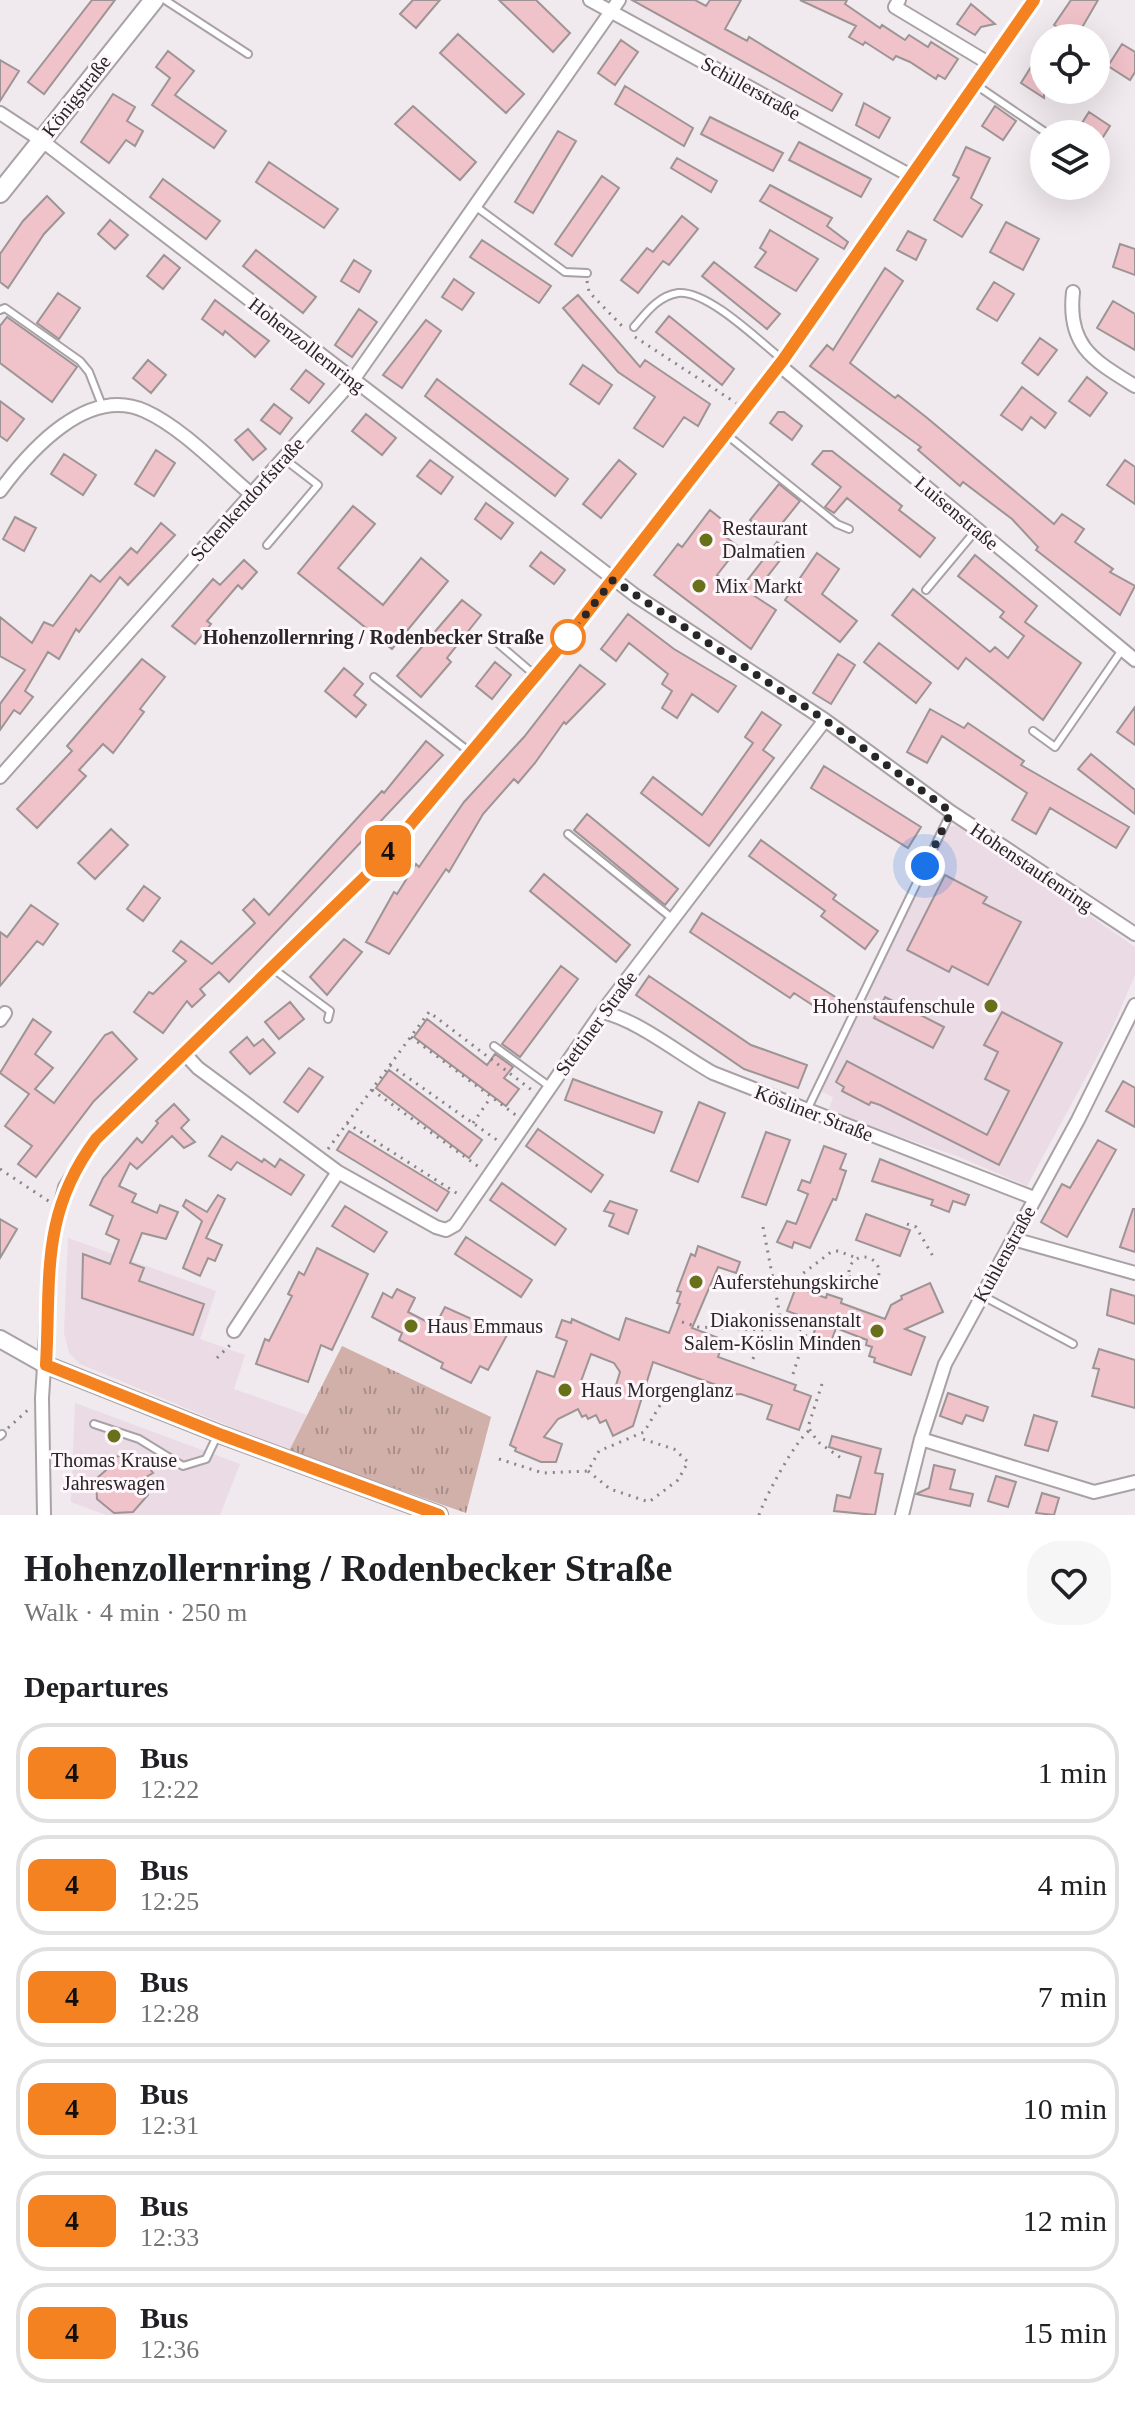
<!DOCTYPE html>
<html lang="en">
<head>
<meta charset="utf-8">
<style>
  :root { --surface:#fff; --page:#f6f6f6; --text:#202124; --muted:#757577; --line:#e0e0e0 }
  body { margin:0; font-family:"Times New Roman",serif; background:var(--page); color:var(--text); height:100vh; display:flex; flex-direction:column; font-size:30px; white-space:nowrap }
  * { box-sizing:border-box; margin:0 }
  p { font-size:26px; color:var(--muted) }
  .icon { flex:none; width:44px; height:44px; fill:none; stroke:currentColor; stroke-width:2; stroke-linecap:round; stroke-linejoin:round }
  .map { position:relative; height:1515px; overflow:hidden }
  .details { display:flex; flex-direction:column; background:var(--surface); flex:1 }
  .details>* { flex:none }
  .badge { padding:0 16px; border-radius:12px; font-size:28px; line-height:52px }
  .controls { position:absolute; left:1030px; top:24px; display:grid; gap:16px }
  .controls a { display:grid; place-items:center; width:80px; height:80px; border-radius:50%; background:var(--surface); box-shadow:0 8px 32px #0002; font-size:40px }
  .you { position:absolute; width:40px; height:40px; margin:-20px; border:6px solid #fff; border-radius:50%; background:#1a73e8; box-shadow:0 0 0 12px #1a73e833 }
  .map>.badge { position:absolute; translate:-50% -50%; box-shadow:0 0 0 4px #fff }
  h2 { padding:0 24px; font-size:30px; line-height:72px }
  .round { display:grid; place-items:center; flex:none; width:84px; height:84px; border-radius:32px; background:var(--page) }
  .headline { display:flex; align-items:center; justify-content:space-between; height:136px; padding:0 24px }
  h1 { font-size:38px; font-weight:600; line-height:60px }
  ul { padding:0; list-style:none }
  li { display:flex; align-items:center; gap:24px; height:100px; margin:0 16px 12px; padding:0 8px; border:4px solid var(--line); border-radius:32px }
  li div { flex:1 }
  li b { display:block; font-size:30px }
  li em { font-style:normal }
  li .badge { min-width:88px; font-weight:700; text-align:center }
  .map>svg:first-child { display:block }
</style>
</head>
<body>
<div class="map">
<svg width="1135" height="1515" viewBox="0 0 1135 1515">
  <defs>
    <pattern id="park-tufts" width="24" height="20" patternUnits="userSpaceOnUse" patternTransform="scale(2)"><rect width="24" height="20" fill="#d0b0a8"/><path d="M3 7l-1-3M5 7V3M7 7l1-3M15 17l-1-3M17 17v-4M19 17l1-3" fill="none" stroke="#a98f89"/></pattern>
  </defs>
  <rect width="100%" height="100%" fill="#f0e9ed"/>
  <path fill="#eadbe4" d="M958 825 1135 947V975L1111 1031 1027 1186 957 1156 828 1113 833 1097 818 1090 942 835 949 827Z
    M68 1238 216 1291 200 1339 245 1355 234 1389 307 1415 289 1451 80 1364 69 1353 64 1333Z
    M75 1403 240 1464 220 1515H106L71 1502Z"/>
  <path fill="url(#park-tufts)" d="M342 1346 491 1417 466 1513 289 1451Z"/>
  <path fill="#f0c2c9" stroke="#9d9495" stroke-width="2" fill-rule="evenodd" d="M92 0H115L44 94 28 82Z
    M413 0H440L416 28 400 14Z
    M499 0H536L570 33 553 52Z
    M632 0H695L706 6 710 0H741L725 29 747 41 749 37 842 94 832 111Z
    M800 0H847L845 4 880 28 882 25 905 40 909 35 928 47 931 42 958 59 945 79 938 75 936 79 910 62 896 56 893 60 865 42 863 45 849 37 856 26Z
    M1071 0H1098L1076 38 1054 25Z
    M971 4 995 24 981 27 975 35 957 24Z
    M458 34 524 94 506 113 440 53Z
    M621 40 638 52 615 85 598 73Z
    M1122 44 1135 52V72L1130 80 1108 66Z
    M1044 46V98L1021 83Z
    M168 51 194 71 175 95 226 131 214 148 152 105 170 78 156 67Z
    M0 60 19 71 0 101Z
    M625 86 693 128 684 146 615 104Z
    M113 94 135 107 127 121 143 131 135 146 126 140 109 163 81 142Z
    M864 103 890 118 879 138 856 125Z
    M413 106 476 162 460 180 395 124Z
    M995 106 1016 121 1003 140 982 126Z
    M1089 112 1110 126 1096 148V134H1075Z
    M710 117 783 153 773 171 701 134Z
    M558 131 576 141 533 213 515 202Z
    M799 142 871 179 861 197 789 160Z
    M966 147 990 158 971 198 982 205 962 237 934 220 959 178 953 175Z
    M677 158 717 181 711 192 671 168Z
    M269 162 338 209 324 228 256 182Z
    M602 176 619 188 572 256 555 244Z
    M163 179 220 221 206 239 150 197Z
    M770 185 832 218 827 226 848 242 844 249 760 201Z
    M47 196 64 213 44 234 8 288 0 282V254L23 221Z
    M682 216 698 229 669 265 663 261 638 293 621 280 647 248 653 252Z
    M110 220 128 235 115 249 98 234Z
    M1006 222 1039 239 1023 270 990 252Z
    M770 230 818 259 796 291 755 267 766 252 760 248Z
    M908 231 926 240 916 260 897 250Z
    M482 240 551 286 539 303 470 257Z
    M1120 244 1135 249V275L1113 267Z
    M256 250 316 297 303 313 243 266Z
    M164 255 180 268 163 289 147 276Z
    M354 260 371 271 359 292 341 281Z
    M714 262 780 314 767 329 702 276Z
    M885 268 903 281 850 363 895 398 898 395 926 417 1054 524 1062 514 1084 529 1075 542 1113 569 1110 572 1135 586 1120 615 1036 550 1038 547 1012 519 963 482 960 486 918 450 921 447 810 366 827 345 833 350Z
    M454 279 474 293 462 310 442 297Z
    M994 282 1014 294 997 321 977 309Z
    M58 293 80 308 59 339 37 323Z
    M578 295 640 367 645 360 710 404 698 426 684 417 663 447 634 428 655 397 618 372 563 308Z
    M215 300 269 341 255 357 225 331 223 335 202 319Z
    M1113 301 1135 314V350L1097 328Z
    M359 309 377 322 352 357 335 345Z
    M669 316 734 369 722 385 656 332Z
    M7 317 77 367 52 402 0 363V326Z
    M426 320 441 331 402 388 383 375Z
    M1040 338 1057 350 1038 375 1022 363Z
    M148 360 166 375 151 393 133 378Z
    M583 365 612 385 599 404 570 384Z
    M306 370 324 384 309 403 291 389Z
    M1087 377 1107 393 1090 416 1069 401Z
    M437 379 568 479 555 496 425 396Z
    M1022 387 1056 413 1045 428 1031 417 1022 430 1001 415Z
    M0 401 24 419 7 441 0 436Z
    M274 404 292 418 280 434 261 420Z
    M778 412H784L802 426 792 440 770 423Z
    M366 414 396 438 382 455 352 431Z
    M248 429 266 449 253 460 235 440Z
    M156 450 175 463 154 496 135 484Z
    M823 451H832L902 506 899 510 935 538 920 557 847 498 834 513 825 507 841 487 812 464Z
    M64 454 96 475 83 495 51 474Z
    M430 460 453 477 441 494 417 476Z
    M619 460 636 474 601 518 583 504Z
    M1125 460 1135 467V504L1107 485Z
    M779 484 800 501 771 537 750 520Z
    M486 503 513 523 501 539 475 519Z
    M353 506 375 524 338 568 383 605 421 558 448 581 392 649 298 573Z
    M710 510 730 526 723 535 739 547 717 575 738 592 777 542 788 550 753 595 776 610 751 649 654 575 678 544 682 547Z
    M15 517 36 528 24 551 3 539Z
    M161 523 175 535 128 585 120 577 79 632 76 629 59 659 48 652 25 691 33 697 20 714 14 710 0 730V704L25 670 0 656V617L32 643 44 622 53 626 91 575 100 582 131 548 137 553Z
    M541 552 565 570 554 584 530 566Z
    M817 553 839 569 822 594 857 621 840 642 785 600Z
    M975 555 1037 606 1025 622 1081 663 1043 720 966 658 958 669 892 615 913 589 990 652 995 647 1008 658 1024 636 1000 617 1004 612 958 576Z
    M244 560 257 572 242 589 238 585 207 621 211 624 195 644 172 626 213 579 220 585Z
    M462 600 481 615 447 658 451 662 421 697 397 676Z
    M628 614 674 649 736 686 718 712 692 694 677 718 662 708 672 691 662 684 668 674 629 643 616 661 601 649Z
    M879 643 931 683 916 703 864 662Z
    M838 654 855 665 831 704 813 693Z
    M142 659 165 677 140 709 144 712 113 753 103 744 79 770 86 776 37 828 17 809 72 751 67 746Z
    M495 662 511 675 492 699 476 686Z
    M580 665 605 684 566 724 564 722 535 763 518 783 514 779 483 814 449 872 446 869 389 954 366 942 394 892 397 894 416 864 419 867 464 802 524 737Z
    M344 668 363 684 354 695 366 705 356 717 325 691Z
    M1135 707V745L1117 732Z
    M930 709 964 728 968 723 1024 761 1021 765 1129 827 1116 848 1050 808 1036 834 1012 820 1027 793 942 736 927 763 907 752Z
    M762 712 781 725 763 750 774 758 709 846 641 793 653 777 702 815 753 743 745 737Z
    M426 741 443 755 229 982 219 972 200 989 205 995 192 1007 187 1001 163 1033 134 1012 149 992 153 994 186 961 173 951 181 941 212 964 255 923 243 910 254 899 269 915 382 791 384 793Z
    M1091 754 1135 790V814L1078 769Z
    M824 766 921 827 908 848 811 788Z
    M587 814 678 889 665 905 574 830Z
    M111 829 128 845 95 879 78 863Z
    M761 840 836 895 833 899 878 931 865 949 821 916 825 911 749 856Z
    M544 874 630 945 616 962 530 891Z
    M945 875 987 897 983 903 1021 922 988 985 952 966 949 972 907 950Z
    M144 886 160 898 143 921 127 909Z
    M31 905 58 924 43 945 37 941 0 986V932L7 937Z
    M702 913 837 998 826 1014 794 993 790 998 690 932Z
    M344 939 362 952 327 995 310 977Z
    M561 966 578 979 520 1057 502 1044Z
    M649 976 751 1045 807 1065 798 1088 744 1069 636 995Z
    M885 997 944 1027 933 1048 874 1018Z
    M290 1002 304 1019 279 1039 265 1022Z
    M1002 1012 1062 1043 999 1165 880 1105 871 1102 869 1105 842 1091 844 1087 836 1082 847 1061 987 1135 1009 1091 985 1079 998 1052 984 1045Z
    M33 1019 51 1032 35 1054 53 1068 35 1089 54 1103 105 1035 112 1032 137 1059 94 1101 36 1177 18 1164 32 1146 5 1126 29 1094 0 1073Z
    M427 1019 487 1065 495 1054 513 1067 504 1078 519 1089 506 1106 414 1037Z
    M247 1037 254 1046 263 1039 275 1053 250 1074 230 1052Z
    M309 1068 323 1077 298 1112 284 1102Z
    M389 1070 482 1140 469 1158 376 1088Z
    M573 1079 662 1112 654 1133 565 1100Z
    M1123 1081 1135 1088V1127L1106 1111Z
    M699 1102 725 1113 698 1182 671 1171Z
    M174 1104 189 1120 181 1128 195 1142 184 1148 172 1136 137 1169 130 1163 119 1186 136 1194 132 1202 157 1213 160 1205 178 1212 166 1239 142 1233 130 1263 144 1268 139 1281 204 1304 193 1335 82 1298 83 1254 110 1264 119 1240 106 1234 113 1216 90 1205 103 1178 137 1138 142 1143 158 1123 156 1121Z
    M538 1129 603 1175 591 1192 526 1146Z
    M349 1131 449 1192 437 1211 337 1150Z
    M766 1132 790 1140 766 1205 742 1197Z
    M222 1136 262 1162 264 1159 275 1167 280 1159 304 1175 291 1195 237 1162 231 1170 209 1156Z
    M1098 1140 1116 1150 1067 1237 1041 1222 1062 1184 1070 1188Z
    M824 1146 846 1154 840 1169 846 1171 836 1200 833 1199 810 1248 794 1242 792 1248 777 1242 787 1221 796 1224 808 1194 798 1190 802 1180 810 1183Z
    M880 1159 969 1195 965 1205 953 1201 949 1212 931 1205 933 1200 872 1181Z
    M502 1183 566 1229 555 1245 490 1200Z
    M218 1195 225 1199 206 1238 222 1245 215 1261 208 1258 200 1276 183 1268 202 1221 183 1206 186 1200 207 1212Z
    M610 1201 637 1210 628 1234 609 1226 614 1214 604 1211Z
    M345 1206 387 1232 374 1252 332 1226Z
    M1133 1209H1135V1252L1120 1247Z
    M866 1214 910 1230 900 1256 856 1240Z
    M0 1219 17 1229 0 1258Z
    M466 1237 532 1280 521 1297 455 1254Z
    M698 1246 740 1262 736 1273 718 1267 692 1328 724 1340 718 1357 796 1385 794 1390 811 1396 799 1430 767 1419 772 1405 741 1394 729 1395 730 1390 653 1362 633 1426 613 1436 606 1420 600 1423 596 1415 588 1419 586 1415 582 1417 578 1409 558 1419 544 1437 562 1444 556 1462H541L515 1451 516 1448 510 1445 537 1371 554 1377 567 1341 556 1337 562 1320 571 1323 572 1319 619 1340 626 1318 669 1333 680 1304 677 1303 681 1292 677 1291 691 1254 695 1256ZM591 1354 614 1363 620 1372 616 1385 601 1392 599 1389 580 1384Z
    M317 1248 368 1274 332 1350 321 1345 308 1382 256 1364 265 1339 269 1341 292 1296 288 1294 299 1272 304 1275Z
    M930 1283 943 1312 905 1329 925 1337 911 1375 874 1362 875 1358 869 1356 872 1347 866 1345 867 1340 836 1328 831 1342 813 1335 818 1322 787 1311 796 1287 826 1298 827 1294 842 1299 841 1303 885 1319 891 1305 902 1299 901 1296Z
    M397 1289 415 1298 408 1312 435 1326 445 1307 507 1335 488 1370 480 1366 471 1383 441 1368 443 1363 399 1340 402 1333 372 1317 383 1293 392 1298Z
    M1111 1289 1135 1296V1324L1107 1315Z
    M1099 1349 1135 1360V1408L1092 1396 1099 1369 1093 1368Z
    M948 1393 988 1407 983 1421 966 1415 962 1424 940 1416Z
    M1034 1415 1057 1422 1048 1451 1025 1445Z
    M832 1436 881 1449 875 1473 883 1474 875 1515 834 1511 837 1495 850 1498 861 1457 829 1447Z
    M127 1454 144 1461 153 1473 146 1477 148 1495 133 1512 114 1513 97 1499 96 1479 113 1464 111 1458Z
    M934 1465 955 1470 950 1489 973 1494 970 1506 916 1494 929 1488Z
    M996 1476 1016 1482 1008 1507 988 1501Z
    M1042 1493 1059 1498 1054 1515 1036 1513Z"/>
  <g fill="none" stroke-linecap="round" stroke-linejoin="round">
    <g stroke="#a8a1a5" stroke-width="10">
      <path id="service" d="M165 0 248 54
        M976 85 1048 134
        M475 206 565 272 587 273
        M0 310 5 308 80 361 89 372 103 408
        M634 327C646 313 658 296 678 293 708 290 760 342 783 360
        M727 435 837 524 849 529
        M267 545 318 485 283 458
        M926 590 977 529
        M494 640 536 676
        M374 677 471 753
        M1033 731 1055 747 1122 650
        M568 834 673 919
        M272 968 330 1011 328 1019
        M494 1046 549 1086
        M807 1110 951 812
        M981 1295 1073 1344
        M94 1424 139 1439 183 1466 206 1459 218 1434
        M0 1436 2 1434"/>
    </g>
    <g stroke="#a8a1a5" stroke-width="16">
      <path id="minor" d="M590 0 911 176
        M899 0 895 7 990 64
        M0 113 41 140 636 596 825 720 951 812 1135 934
        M1073 292C1067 346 1093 360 1135 386
        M779 365 1135 660
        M0 491C30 450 88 385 145 411 181 427 220 468 251 494
        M0 777 353 380 619 0
        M602 1012C638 1020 679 1054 713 1073L1034 1198
        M0 1020 5 1013
        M184 1053 198 1068 338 1172 436 1227 446 1230 455 1225 602 1012 825 720
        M1013 1239 1135 1273
        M234 1331 338 1172
        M921 1439 1094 1492 1135 1482
        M44 1515 42 1398 52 1241 65 1187 96 1139 373 869 568 637 779 365 1034 0
        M902 1515 921 1439 945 1364 1078 1120 1135 1005"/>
    </g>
    <g stroke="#a8a1a5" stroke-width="20">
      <path id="tertiary" d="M0 1339 46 1365 222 1435 439 1515"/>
    </g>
    <g stroke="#a8a1a5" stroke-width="22">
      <path id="secondary" d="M0 193 154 0"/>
    </g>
    <path stroke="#898487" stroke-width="3" stroke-dasharray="2 6" stroke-linecap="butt" d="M587 281 589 292 623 327
      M635 337 736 403
      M411 1037 517 1116
      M390 1065 497 1140
      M372 1090 479 1167
      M347 1123 461 1196
      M473 1123 491 1097
      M328 1149 429 1012 533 1091
      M0 1169 50 1202
      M907 1224 916 1227 934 1258
      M763 1227 782 1326
      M849 1272a15 15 0 1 1 30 0a15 15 0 1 1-30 0Z
      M793 1279C820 1290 829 1273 853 1282
      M774 1285 797 1278 831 1252 838 1251 857 1258
      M682 1322 698 1327 764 1330 796 1326 806 1334 793 1374
      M217 1358 232 1343
      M753 1359 764 1330
      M822 1384 808 1427 818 1442 841 1458
      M8 1428 29 1409
      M499 1459 543 1473 588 1471 599 1451 644 1432 665 1397 693 1389 724 1396
      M588 1471 610 1489 649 1502 678 1480 688 1462 674 1449 639 1438
      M759 1515C764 1499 796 1439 810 1430"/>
    <use href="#service" stroke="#fff" stroke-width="6"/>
    <use href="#minor" stroke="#fff" stroke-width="12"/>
    <use href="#tertiary" stroke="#fff" stroke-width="16"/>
    <use href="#secondary" stroke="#fff" stroke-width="18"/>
  </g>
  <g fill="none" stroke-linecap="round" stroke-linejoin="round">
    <g stroke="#fff" stroke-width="18">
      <path id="line" d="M439 1515 222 1435 46 1365C51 1276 40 1214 96 1139L373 869 568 637 783 360 1034 0"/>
    </g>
    <use href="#line" stroke="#f58220" stroke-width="12"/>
    <path stroke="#282627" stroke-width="8" stroke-dasharray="0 14.4" d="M568 637 613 580 825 720 951 812 925 866"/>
  </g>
  <g fill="#687119" stroke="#fef6fa" stroke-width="3">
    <circle cx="706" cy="540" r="8"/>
    <circle cx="699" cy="586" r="8"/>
    <circle cx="991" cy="1006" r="8"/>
    <circle cx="696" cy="1282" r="8"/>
    <circle cx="411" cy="1326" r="8"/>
    <circle cx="877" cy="1331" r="8"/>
    <circle cx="565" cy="1390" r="8"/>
    <circle cx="114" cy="1436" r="8"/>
  </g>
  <circle fill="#fff" stroke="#f58220" stroke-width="4" cx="568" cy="637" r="16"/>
  <g text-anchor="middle" stroke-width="6" stroke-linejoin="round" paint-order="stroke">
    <g font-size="20" fill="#282627" stroke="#fef6fa">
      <text transform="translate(751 88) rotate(29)" y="7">Schillerstraße</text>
      <text transform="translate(76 96) rotate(-52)" y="7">Königstraße</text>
      <text transform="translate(307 345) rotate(38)" y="7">Hohenzollernring</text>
      <text transform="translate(247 499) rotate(-48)" y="7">Schenkendorfstraße</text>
      <text transform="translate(957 513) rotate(40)" y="7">Luisenstraße</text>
      <text transform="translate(1032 867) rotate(34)" y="7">Hohenstaufenring</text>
      <text transform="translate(596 1023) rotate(-54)" y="7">Stettiner Straße</text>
      <text transform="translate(814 1113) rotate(21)" y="7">Kösliner Straße</text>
      <text transform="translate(1004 1254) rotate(-61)" y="7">Kuhlenstraße</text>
    </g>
    <g font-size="20" fill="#282627" stroke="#fef6fa" text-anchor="start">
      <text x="722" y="535">Restaurant<tspan x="722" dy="23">Dalmatien</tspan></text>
      <text x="715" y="593">Mix Markt</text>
      <text x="975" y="1013" text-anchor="end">Hohenstaufenschule</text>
      <text x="712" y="1289">Auferstehungskirche</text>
      <text x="861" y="1327" text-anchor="end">Diakonissenanstalt<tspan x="861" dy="23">Salem-Köslin Minden</tspan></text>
      <text x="427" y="1333">Haus Emmaus</text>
      <text x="581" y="1397">Haus Morgenglanz</text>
      <text x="114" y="1467" text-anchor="middle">Thomas Krause<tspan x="114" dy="23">Jahreswagen</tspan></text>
    </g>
    <g font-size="20" font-weight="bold" fill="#282627" stroke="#fef6fa" text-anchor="end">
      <text x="544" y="644">Hohenzollernring / Rodenbecker Straße</text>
    </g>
  </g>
</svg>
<div class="controls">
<a><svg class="icon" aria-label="locate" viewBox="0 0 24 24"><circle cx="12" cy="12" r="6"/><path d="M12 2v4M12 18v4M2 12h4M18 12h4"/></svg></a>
<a><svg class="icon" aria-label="layers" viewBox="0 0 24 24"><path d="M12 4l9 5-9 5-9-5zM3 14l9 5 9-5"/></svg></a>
</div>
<div class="you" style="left:925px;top:866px"></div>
<b class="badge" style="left:388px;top:851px;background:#f58220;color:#111">4</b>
</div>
<section class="details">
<div class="headline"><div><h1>Hohenzollernring / Rodenbecker Straße</h1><p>Walk · 4 min · 250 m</p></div><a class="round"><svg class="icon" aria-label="heart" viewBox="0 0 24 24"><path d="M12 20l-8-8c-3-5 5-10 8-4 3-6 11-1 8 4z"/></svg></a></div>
<h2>Departures</h2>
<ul>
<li><span class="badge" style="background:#f58220;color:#111">4</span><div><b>Bus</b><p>12:22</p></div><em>1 min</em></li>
<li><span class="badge" style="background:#f58220;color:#111">4</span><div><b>Bus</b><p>12:25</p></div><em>4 min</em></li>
<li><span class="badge" style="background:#f58220;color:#111">4</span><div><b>Bus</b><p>12:28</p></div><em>7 min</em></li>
<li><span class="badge" style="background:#f58220;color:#111">4</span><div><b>Bus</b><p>12:31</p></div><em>10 min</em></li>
<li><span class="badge" style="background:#f58220;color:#111">4</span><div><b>Bus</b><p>12:33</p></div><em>12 min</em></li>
<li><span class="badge" style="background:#f58220;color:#111">4</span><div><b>Bus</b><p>12:36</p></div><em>15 min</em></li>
</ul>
</section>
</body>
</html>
